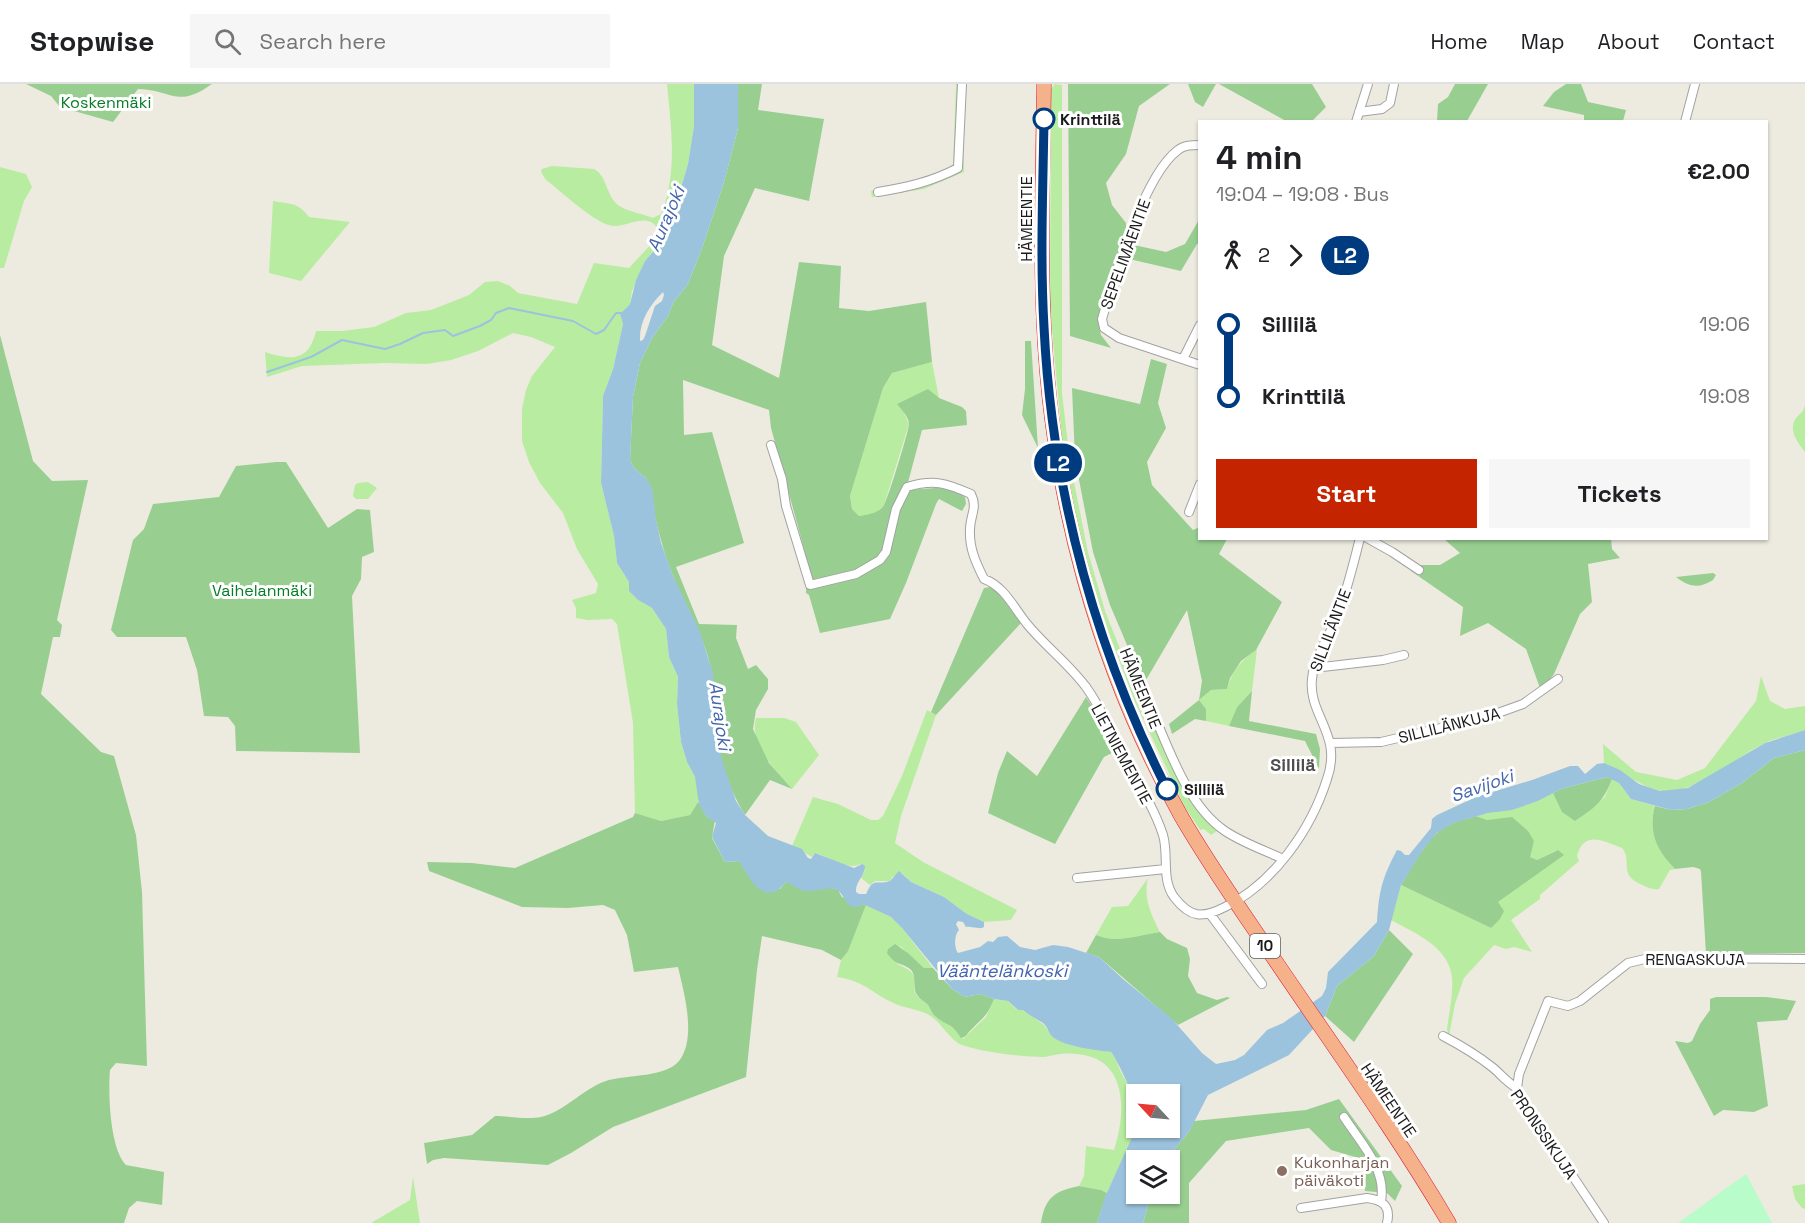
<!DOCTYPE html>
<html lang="en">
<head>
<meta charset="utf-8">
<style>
  :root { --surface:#fff; --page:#f6f6f6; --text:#202124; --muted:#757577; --line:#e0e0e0; --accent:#c52400 }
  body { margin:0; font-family:"Space Grotesk",sans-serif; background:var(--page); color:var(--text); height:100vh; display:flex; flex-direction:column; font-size:22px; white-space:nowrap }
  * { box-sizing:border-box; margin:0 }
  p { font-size:20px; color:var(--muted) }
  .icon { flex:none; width:33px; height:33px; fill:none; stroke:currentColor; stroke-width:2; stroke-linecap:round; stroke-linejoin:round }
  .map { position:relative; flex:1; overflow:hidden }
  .drawer { position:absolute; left:1198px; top:36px; width:570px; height:420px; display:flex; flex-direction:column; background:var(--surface); border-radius:0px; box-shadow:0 2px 4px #0004 }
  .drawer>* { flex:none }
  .badge { padding:0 12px; border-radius:20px; font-size:21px; line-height:39px }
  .needle { width:39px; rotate:296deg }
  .buttons { position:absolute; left:1126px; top:1000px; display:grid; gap:12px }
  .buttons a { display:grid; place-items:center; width:54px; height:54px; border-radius:0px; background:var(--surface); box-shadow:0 2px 4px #0004; font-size:30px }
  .map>.badge { position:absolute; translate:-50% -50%; box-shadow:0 0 0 3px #fff }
  .legs { display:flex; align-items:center; gap:9px; height:66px; padding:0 18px; font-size:20px }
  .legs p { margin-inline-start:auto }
  .headline { display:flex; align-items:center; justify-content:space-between; height:102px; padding:0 18px }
  h1 { font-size:33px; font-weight:700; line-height:45px }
  .cta { display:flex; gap:12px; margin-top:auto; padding:12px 18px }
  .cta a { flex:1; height:69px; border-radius:0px; background:var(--accent); color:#fff; font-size:24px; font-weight:700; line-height:69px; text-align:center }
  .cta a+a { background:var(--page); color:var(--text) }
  ul { padding:0 18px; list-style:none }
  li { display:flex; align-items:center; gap:21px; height:72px; font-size:22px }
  li i { display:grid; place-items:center; width:9px; height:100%; margin:0 8px; background:currentColor }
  li i::after { content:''; width:15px; height:15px; margin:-8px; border:4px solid; border-radius:50%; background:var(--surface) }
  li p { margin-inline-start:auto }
  li:first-child i { background:linear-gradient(#0000 50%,currentColor 0) }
  li:last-child i { background:linear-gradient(currentColor 50%,#0000 0) }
  header { display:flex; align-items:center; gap:36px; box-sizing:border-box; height:84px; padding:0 30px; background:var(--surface); border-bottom:2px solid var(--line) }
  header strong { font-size:28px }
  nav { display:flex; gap:33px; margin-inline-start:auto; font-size:21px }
  .search { width:420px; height:54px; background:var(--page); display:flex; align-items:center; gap:15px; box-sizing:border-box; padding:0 21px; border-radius:0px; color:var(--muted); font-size:22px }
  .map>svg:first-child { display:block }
</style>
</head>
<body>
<header>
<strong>Stopwise</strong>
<div class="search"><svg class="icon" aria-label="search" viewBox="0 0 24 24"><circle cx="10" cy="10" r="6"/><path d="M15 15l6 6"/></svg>Search here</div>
<nav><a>Home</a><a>Map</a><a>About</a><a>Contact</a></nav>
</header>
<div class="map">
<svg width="1805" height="1139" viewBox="0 0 1805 1139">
  <rect width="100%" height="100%" fill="#edebdf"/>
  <path fill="#b8eca0" d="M667 0H694V42L688 80 678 114 660 160 645 177 632 207 630 220 620 230 623 240 613 285 603 312 601 399 614 452 617 479 629 498V507L638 516 652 524 666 545 669 573 678 593 677 620 681 658 687 678 695 693 699 708 698 718 690 731 661 737 635 729 633 639 617 540 612 535 588 536 576 534V524L572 516 596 509 598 500 577 465 563 429 540 399 529 378 522 357V325L526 306 532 292 555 263 531 253 513 249 478 267 451 276 427 280 384 279 302 282 267 293 265 268C292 277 309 277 316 247H342L374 243 406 229 431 226 469 211 485 198 498 197 510 202 518 209 577 220 594 179 629 184 655 156 658 145C648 128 629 142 615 142 598 143 561 107 546 96L541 88 542 85 552 82 594 85C608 92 606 115 621 123 630 128 643 130 653 134L661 130C678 90 671 42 667 0Z
    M956 0H966L963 16 964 88 924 105 872 113 871 107C900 102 929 99 953 80Z
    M1055 0 1062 1V309L1070 378 1088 468 1105 527 1140 615 1191 719 1217 747 1211 751 1204 745 1200 746 1185 723 1135 618 1101 528 1083 467 1064 377 1050 223 1051 5Z
    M0 83 26 90 32 103 24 117 4 184H0Z
    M273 117C290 120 298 118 309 133L350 138 301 197 269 189Z
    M932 278 939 314 904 329 909 340 884 421 876 429 859 432 852 425 850 412 883 304 892 289Z
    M1805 320V368C1797 358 1787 344 1797 333 1802 328 1804 327 1805 320Z
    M368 398 377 404 368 415H356L353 412 355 401 358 399Z
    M1257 565 1252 607 1237 623 1229 642 1206 637V625L1199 616 1211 606 1227 605C1232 586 1242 576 1257 565Z
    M1761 592 1770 617 1785 625 1805 622V646C1792 651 1778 653 1765 659 1734 673 1693 715 1657 706 1638 701 1622 687 1604 679L1603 660 1636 688 1677 696 1705 684 1756 617Z
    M927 626 936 631 901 732 895 759 923 778 1017 826 1011 836 984 838 967 830 944 813 911 798 902 789 892 793 890 797H875L870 801 861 794 865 786 861 780C845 787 831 773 815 769L812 773 792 762 813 713 838 720 871 736H878L883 732 902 692Z
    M756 634H784L796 638 819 671 792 705C775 686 749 660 756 634Z
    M1612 695 1619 699 1631 715 1655 722C1648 748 1656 766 1675 785L1670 786 1659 805C1651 806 1647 803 1640 800 1618 790 1633 777 1622 764 1603 757 1584 746 1577 772L1579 777 1540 811V815L1511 836 1532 868 1514 863 1506 865 1494 861 1464 894 1455 920 1449 952 1447 945C1449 929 1455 902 1451 888 1445 861 1413 848 1391 836L1401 801 1491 844 1498 818 1557 766 1537 776 1529 773 1534 757 1512 734 1487 736 1476 732 1538 717 1553 709 1562 727 1575 736 1605 713Z
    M1148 794C1143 813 1151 831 1160 848 1138 851 1117 860 1096 851L1112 823 1128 822Z
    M866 821 891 833 902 844 933 884H924L900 862 897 880C927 892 906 898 918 913 921 917 926 918 929 922 932 926 933 931 937 934 950 942 953 942 963 955L986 933 994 915 1008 917 1017 926H1023L1044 941 1053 953 1069 960 1111 968C1117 973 1117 981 1121 988 1126 999 1136 1009 1137 1021 1140 1046 1117 1086 1107 1109L1101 1106 1079 1102 1084 1092 1086 1062 1114 1066C1125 1033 1129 979 1084 971 1077 970 1068 969 1061 970 1055 970 1049 973 1043 973 1023 973 981 968 962 961 951 957 942 940 932 933 923 926 909 925 898 921 873 911 866 897 837 893L841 876 848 866Z
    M413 1093 420 1139H371L410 1116Z
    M1805 1100V1125L1802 1124 1795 1115 1792 1102Z"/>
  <path fill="#98cf91" d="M26 0H212C177 25 173 6 138 5L113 38 60 23 51 12Z
    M738 0H762L758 26 824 35 809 117 755 104 724 172 712 261 779 294 799 178 841 182 839 224 869 227 926 218 932 278 892 289 883 304 850 412 852 425 859 432C869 430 878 430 884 421 888 415 909 346 909 340 909 333 901 325 897 320L928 305 939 314 962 323 966 327 967 341 922 346 906 406 950 403 965 413 966 420 962 427 939 415 936 420 906 499 890 535 820 549 809 511 806 509V472L771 344 769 326 683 296 684 351 712 348 744 459 676 483 699 540 737 541 736 554 748 585 756 581 768 595V605L756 626 753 645 769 679 792 705 770 696 745 731C731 708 718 677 716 649 714 630 716 609 712 590 706 554 686 525 673 492 660 460 654 427 646 394L634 384 630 376 633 313 640 279 652 254 668 232 673 219 688 200 702 164 724 98 738 44Z
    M1068 0H1170L1139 22 1126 70 1106 99 1112 121 1126 139V154L1107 204 1098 238 1101 251 1111 264 1070 252Z
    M1188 0H1216L1203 23 1195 18Z
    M1219 0H1312L1326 23 1312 37H1286Z
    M1455 0H1488L1467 37H1437L1438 20 1448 13Z
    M1566 0H1581L1588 18 1626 26 1623 37H1584V31L1543 22 1554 8Z
    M1200 134V159L1197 160 1181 187 1129 175 1134 161 1166 168 1185 160Z
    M0 251 33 377 52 397 88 396 57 536 62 541 60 553H53L41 610 101 668 114 672 136 751 142 808 147 982 116 979 110 986C108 1010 110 1065 126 1081L164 1088 162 1121 137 1117 129 1124 124 1139H0Z
    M1025 257H1031L1038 364 1022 331 1025 305Z
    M1151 275 1167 280 1158 319 1166 344 1147 378 1152 401 1193 446 1200 443V454L1227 455 1219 470 1282 518 1256 566 1241 577 1230 594 1227 605 1211 606 1199 616 1206 625V637L1195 635 1172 650 1169 640 1199 616 1202 597 1187 526 1146 596 1127 561 1110 521 1093 468 1075 375 1072 304 1140 320Z
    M276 378H286L328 444 357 425 370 426 374 468 362 473 361 495 352 512 360 669 236 667 235 642 228 633 204 632 197 586 186 553H117L111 546 133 456 144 445 153 420 219 413 236 382Z
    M1444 455H1611L1612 465 1620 474 1588 480 1592 518 1580 530 1554 590 1541 607 1526 565 1488 539 1460 552 1463 523 1411 487 1417 481H1440L1460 469Z
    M1713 489 1716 491 1713 496C1699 505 1689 503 1676 493Z
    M990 503 995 505 1021 539 936 631 931 628 984 504Z
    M1252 607 1249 637 1316 650 1320 665 1319 685 1305 657 1229 642 1237 623Z
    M1086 613 1095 627 1112 669 1104 673 1101 678 1055 760 988 729 998 689 1007 667 1037 692Z
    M1805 666V869L1706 870 1701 788 1700 785 1693 783 1675 785C1656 766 1648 748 1655 722L1671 726 1687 725 1709 718 1742 699 1774 674Z
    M1607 693 1612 695C1603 719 1595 723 1575 737L1562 728 1553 709 1561 705Z
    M698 718 707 733 715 736 712 754 725 778 739 777 780 805 786 798 832 804 838 806 842 813 866 821 848 867 841 876 822 866 762 852 757 886 746 993 613 1043 571 1069 548 1081 444 1074 433 1076 427 1080 424 1059 472 1051 495 1032C509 1032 527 1036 541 1033 566 1027 584 1003 609 996 628 991 666 993 679 977 697 954 684 909 678 883L634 888 627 851 615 826 603 821 568 824 522 823 429 787 427 778 472 779 515 784 633 733 635 729 661 737 690 731Z
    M1476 732 1487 736 1512 733 1528 747 1534 757 1530 773 1537 776 1558 766 1564 771 1498 818 1504 827 1500 835 1491 844 1401 801C1415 779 1427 750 1453 739 1460 736 1468 735 1476 732Z
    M1389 846 1413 870 1354 958 1325 932 1337 902 1374 872Z
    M1160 848 1167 855 1187 864 1190 875 1188 892 1197 909 1217 916 1227 913 1230 914 1178 941 1099 873 1086 869 1096 851C1117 860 1138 851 1160 848Z
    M895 860 908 869 924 884H933L952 905 965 913 980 910 994 915C986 934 985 931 972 945 967 949 967 953 961 954 951 938 948 943 936 933 932 930 931 925 928 921 926 918 920 916 918 912 911 904 918 892 910 885 901 878 897 883 887 869L888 865Z
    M1716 913H1766L1796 917 1787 936 1757 938 1768 1022 1754 1028 1723 1026 1714 1032 1675 957 1688 959 1692 957 1700 940 1710 926V915Z
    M1339 1015 1402 1102 1395 1117 1387 1109 1365 1107 1362 1075 1331 1066 1309 1044 1226 1057 1189 1099V1139H1143L1151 1110H1170V1077H1166L1190 1046 1194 1037 1306 1026Z
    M1079 1102 1101 1106 1107 1109 1097 1139H1041C1045 1113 1055 1107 1079 1102Z"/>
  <path fill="#b7fcc9" d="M1746 1090 1772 1139H1678Z"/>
  <path fill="#9cc3de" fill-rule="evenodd" d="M694 0H738V44L724 98 702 164 688 200 673 219 668 232 652 254 640 279 633 313 630 376 634 384 646 394 652 404 656 436 661 459 673 492 700 548 713 590 716 652 723 680 736 717 745 731 768 752 802 765 808 774 811 775 815 769 854 784 862 780 865 782C865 792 855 798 856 808L859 810H866C874 792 876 802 890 797L899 787 911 798 944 813 967 830 984 838V843C979 846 972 842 966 843L963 838 958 837 956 840 959 846C954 851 954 864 958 869L980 863 988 857 993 858 998 853 1007 852 1020 863 1035 866 1053 861 1068 863 1099 873 1123 895 1172 935 1202 969 1216 980 1235 976 1244 971 1267 946 1283 939 1322 912 1326 904 1328 888 1377 838C1379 807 1382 794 1397 766L1401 767 1405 771H1409L1431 744 1432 735 1437 731 1476 713 1532 696 1570 682H1578L1585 690 1597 680 1604 679 1620 686 1639 700 1660 707 1688 704 1765 659 1805 646V666L1774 674 1742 699 1709 718 1687 725 1671 726 1631 715 1619 699 1607 693 1561 705 1538 717 1512 726 1488 729 1453 739 1437 749 1424 764 1401 801 1389 846 1374 872 1337 902 1325 932 1289 971 1208 1011 1190 1046 1166 1077H1137V1110H1151L1143 1139H1097L1105 1113 1134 1049 1137 1025V1044H1170V1011H1137V1020C1134 1013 1115 971 1111 968 1096 966 1067 963 1054 954 1049 951 1048 943 1043 939 1036 935 1029 931 1023 926H1018L1008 917 994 915 980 910 965 913 952 905 902 844 891 833 863 820C846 830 847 812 837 806 829 801 817 808 808 807 799 807 794 801 786 798 784 800 782 803 779 805 760 819 747 789 739 777L725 778 712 753 716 739 707 733 699 721 695 693 687 678 681 658 677 620 678 593 669 573 666 545 652 524 638 516 629 507V498L617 479 614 452 601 399 603 312 613 285 623 240 620 230 630 220 636 196 645 177 660 160 678 114 688 80 694 42ZM663 208 664 211 662 217 655 222 645 252 643 256 640 257C639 237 650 221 663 208Z"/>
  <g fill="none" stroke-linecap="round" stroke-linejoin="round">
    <path stroke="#9cc3de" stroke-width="2" d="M267 288 311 273 342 256 385 265 400 260 423 249 445 246 453 252 480 242 491 236 496 229 509 224 573 237 596 250 604 246 616 229H622"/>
    <g stroke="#a2a2a2" stroke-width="10">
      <path id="minor" d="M1359 28 1382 25 1390 19 1394 0
        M1356 38 1368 0
        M1685 38 1695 0
        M1200 61C1192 61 1184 61 1178 66 1144 91 1114 194 1102 235L1104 244 1119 254 1200 281
        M878 108C908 103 931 98 958 84L962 0
        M1183 275 1200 241
        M771 361 782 395 786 422 810 501 856 490 880 476 886 468 896 425 907 403C934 395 946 399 971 410 978 424 970 431 970 446 969 464 976 479 984 495 1004 502 1014 524 1027 540 1045 562 1069 580 1086 603 1102 625 1110 647 1122 670 1136 696 1154 723 1163 751 1169 771 1161 795 1174 813 1191 835 1203 834 1225 823 1273 800 1311 746 1327 695 1343 650 1308 632 1312 595 1314 573 1329 553 1337 533 1347 507 1353 481 1360 454
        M1189 428 1200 400
        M1367 454 1392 468 1419 486
        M1314 584 1383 576 1404 571
        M1148 617C1167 659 1186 721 1225 747 1243 759 1264 766 1283 775
        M1331 659 1381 658 1484 634 1523 620 1558 595
        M1077 794 1166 785
        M1210 830 1262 900
        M1443 952C1460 961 1477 971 1492 983 1501 990 1506 998 1517 1004L1522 1016 1604 1139
        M1517 1004 1519 990 1548 917 1568 922 1580 917 1628 879 1649 874 1805 875
        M1344 1033C1360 1058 1387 1085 1381 1117
        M1301 1124 1367 1114C1383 1116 1391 1122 1387 1139"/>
    </g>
    <g stroke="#de1938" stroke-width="15">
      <path id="trunk" d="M1044 0C1043 81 1040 163 1044 244 1052 414 1098 583 1181 732 1204 772 1230 810 1256 848 1320 944 1390 1039 1449 1139"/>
    </g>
    <use href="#minor" stroke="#fff" stroke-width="8"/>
    <use href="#trunk" stroke="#f5b28a" stroke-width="14"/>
  </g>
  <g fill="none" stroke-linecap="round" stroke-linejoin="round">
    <g stroke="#fff" stroke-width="14">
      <path id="line-1" d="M1044 35C1043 104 1040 174 1044 243 1052 405 1094 561 1167 705"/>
    </g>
    <use href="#line-1" stroke="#003b80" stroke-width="9"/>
  </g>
  <g fill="#fff" stroke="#003b80" stroke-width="3">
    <circle cx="1044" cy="35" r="10"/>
    <circle cx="1167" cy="705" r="10"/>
  </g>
  <circle fill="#8d6e63" stroke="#fff" stroke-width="2" cx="1282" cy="1087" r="6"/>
  <g text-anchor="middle" stroke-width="6" stroke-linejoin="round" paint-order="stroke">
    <rect fill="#fff" stroke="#5f5f5f" stroke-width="1.5" x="1250" y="850" width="30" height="24" rx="4.5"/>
    <g font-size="15" font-weight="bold" fill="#1b1b1b">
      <text x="1265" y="867">10</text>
    </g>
    <g font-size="16" fill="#057d25" stroke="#fff">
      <text x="106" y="24">Koskenmäki</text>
      <text x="262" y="512">Vaihelanmäki</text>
    </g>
    <g font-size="16" font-weight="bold" fill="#1b1b1b" stroke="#fff" text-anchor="start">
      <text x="1060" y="41">Krinttilä</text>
      <text x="1184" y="711">Sillilä</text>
    </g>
    <g font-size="16" fill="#1b1b1b" stroke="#fff">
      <text transform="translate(1026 135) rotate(-90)" y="6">HÄMEENTIE</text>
      <text transform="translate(1125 170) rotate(-70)" y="6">SEPELIMÄENTIE</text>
      <text transform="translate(1330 546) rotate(-69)" y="6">SILLILÄNTIE</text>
      <text transform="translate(1141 604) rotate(68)" y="6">HÄMEENTIE</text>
      <text transform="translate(1449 641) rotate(-14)" y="6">SILLILÄNKUJA</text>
      <text transform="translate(1122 670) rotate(62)" y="6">LIETNIEMENTIE</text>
      <text x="1695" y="881">RENGASKUJA</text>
      <text transform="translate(1389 1016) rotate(56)" y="6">HÄMEENTIE</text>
      <text transform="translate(1544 1050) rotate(56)" y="6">PRONSSIKUJA</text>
    </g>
    <g font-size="16" fill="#785e54" stroke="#fff" text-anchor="start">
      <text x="1294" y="1084">Kukonharjan<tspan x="1294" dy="18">päiväkoti</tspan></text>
    </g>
    <g font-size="18" font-style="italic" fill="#4365af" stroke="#fff">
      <text transform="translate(666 135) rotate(-67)" y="6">Aurajoki</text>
      <text transform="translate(720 632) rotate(82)" y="6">Aurajoki</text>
      <text transform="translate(1482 702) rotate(-19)" y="6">Savijoki</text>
      <text x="1002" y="893">Vääntelänkoski</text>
    </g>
    <g font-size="18" font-weight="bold" fill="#4e4e4e" stroke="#fff">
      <text x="1293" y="687">Sillilä</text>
    </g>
  </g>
</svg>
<div class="buttons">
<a><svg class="needle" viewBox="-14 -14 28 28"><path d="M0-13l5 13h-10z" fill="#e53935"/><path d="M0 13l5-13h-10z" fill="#757577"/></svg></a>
<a><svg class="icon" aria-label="layers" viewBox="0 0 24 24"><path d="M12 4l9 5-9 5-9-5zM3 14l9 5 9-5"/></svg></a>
</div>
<b class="badge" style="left:1058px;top:379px;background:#003b80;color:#fff">L2</b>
<section class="drawer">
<div class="headline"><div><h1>4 min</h1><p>19:04 – 19:08 · Bus</p></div><b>€2.00</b></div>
<div class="legs"><svg class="icon" aria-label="walk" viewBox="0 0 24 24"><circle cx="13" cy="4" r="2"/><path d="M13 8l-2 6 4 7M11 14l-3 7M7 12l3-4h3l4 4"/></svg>2<svg class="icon" aria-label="forward" viewBox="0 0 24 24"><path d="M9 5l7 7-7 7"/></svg><b class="badge" style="background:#003b80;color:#fff">L2</b></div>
<ul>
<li><i style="color:#003b80"></i><b>Sillilä</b><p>19:06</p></li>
<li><i style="color:#003b80"></i><b>Krinttilä</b><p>19:08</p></li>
</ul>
<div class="cta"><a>Start</a><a>Tickets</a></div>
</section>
</div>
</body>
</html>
